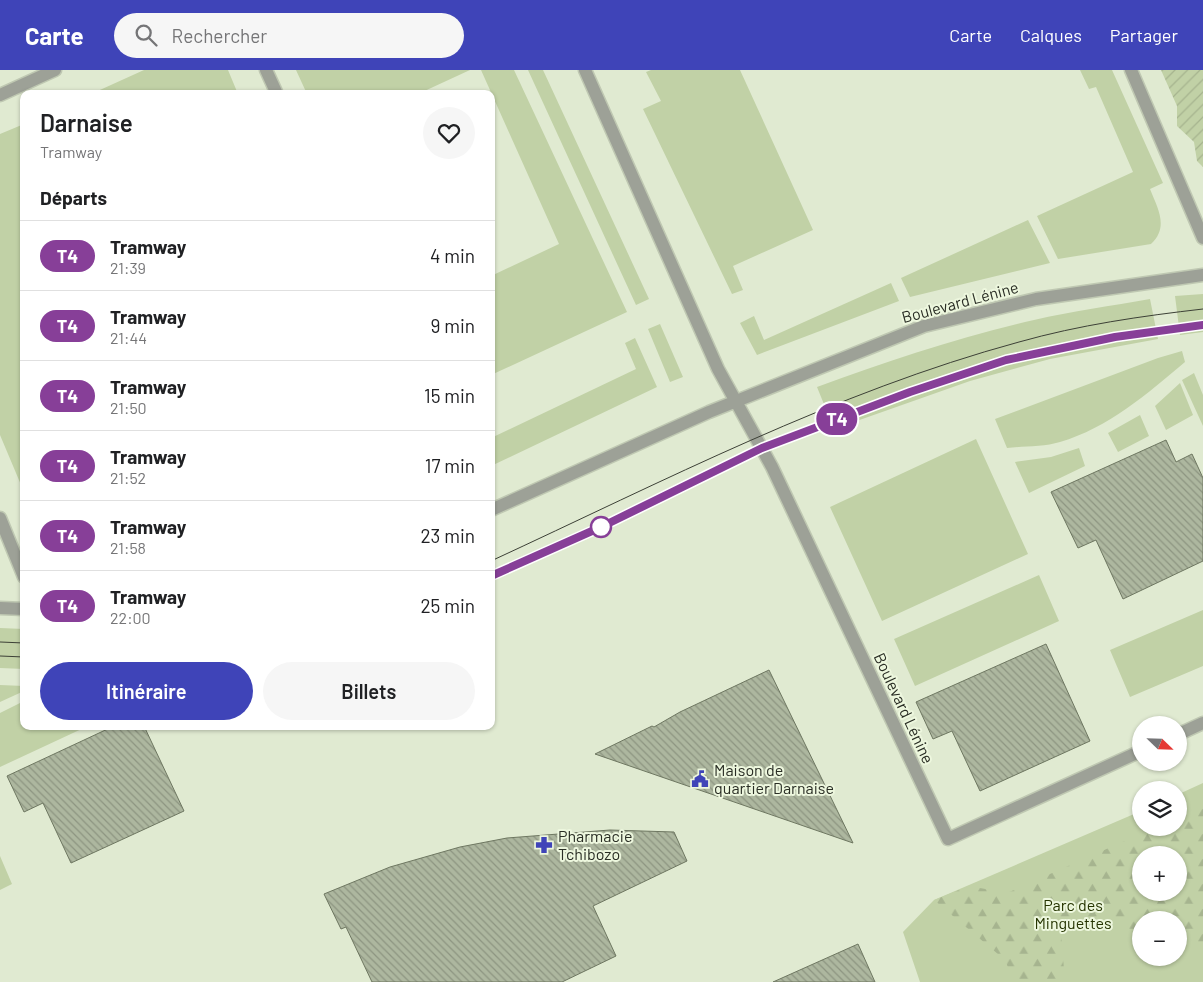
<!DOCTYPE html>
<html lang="fr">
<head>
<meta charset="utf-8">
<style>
  :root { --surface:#fff; --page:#f6f6f6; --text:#202124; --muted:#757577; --line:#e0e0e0; --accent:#3f44b8 }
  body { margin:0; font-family:Barlow,sans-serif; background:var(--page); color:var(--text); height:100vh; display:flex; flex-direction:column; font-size:19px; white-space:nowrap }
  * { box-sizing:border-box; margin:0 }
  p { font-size:16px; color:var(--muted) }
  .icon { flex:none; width:28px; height:28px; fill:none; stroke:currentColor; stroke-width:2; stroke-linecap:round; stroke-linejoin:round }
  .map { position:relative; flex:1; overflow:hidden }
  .details { position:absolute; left:20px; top:20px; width:475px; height:640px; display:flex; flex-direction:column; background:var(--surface); border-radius:10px; box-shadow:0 1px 4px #0004 }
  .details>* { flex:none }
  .badge { padding:0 10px; border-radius:16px; font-size:18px; line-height:32px }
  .needle { width:32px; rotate:113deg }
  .buttons { position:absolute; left:1132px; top:646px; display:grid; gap:10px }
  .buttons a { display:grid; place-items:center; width:55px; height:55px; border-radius:50%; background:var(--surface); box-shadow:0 1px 4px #0004; font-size:25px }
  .map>.badge { position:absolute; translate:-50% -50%; box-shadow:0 0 0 2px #fff }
  h2 { padding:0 20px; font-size:19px; line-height:45px }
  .round { display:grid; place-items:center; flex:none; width:52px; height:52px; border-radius:26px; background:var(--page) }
  .headline { display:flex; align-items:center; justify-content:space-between; height:85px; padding:0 20px }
  h1 { font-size:24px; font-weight:600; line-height:38px }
  .primary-button { display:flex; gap:10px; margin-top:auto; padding:10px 20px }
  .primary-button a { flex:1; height:58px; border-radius:30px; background:var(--accent); color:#fff; font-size:20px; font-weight:600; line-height:58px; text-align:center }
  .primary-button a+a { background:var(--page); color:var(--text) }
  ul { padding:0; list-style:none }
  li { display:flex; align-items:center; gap:15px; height:70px; padding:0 20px; border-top:1px solid var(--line) }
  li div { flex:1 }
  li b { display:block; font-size:19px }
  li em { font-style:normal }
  li .badge { min-width:55px; font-weight:700; text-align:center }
  header { display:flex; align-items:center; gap:30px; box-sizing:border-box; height:70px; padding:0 25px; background:var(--accent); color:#fff }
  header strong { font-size:24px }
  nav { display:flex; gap:28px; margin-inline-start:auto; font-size:18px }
  .search { width:350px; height:45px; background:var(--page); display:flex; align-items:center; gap:12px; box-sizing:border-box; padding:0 18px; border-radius:28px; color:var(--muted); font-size:19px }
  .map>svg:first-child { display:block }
</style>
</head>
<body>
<header>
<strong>Carte</strong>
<div class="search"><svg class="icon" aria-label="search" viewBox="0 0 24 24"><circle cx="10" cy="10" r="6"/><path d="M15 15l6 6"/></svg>Rechercher</div>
<nav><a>Carte</a><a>Calques</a><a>Partager</a></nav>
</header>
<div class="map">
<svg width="1203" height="912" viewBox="0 0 1203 912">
  <defs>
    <pattern id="forest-firs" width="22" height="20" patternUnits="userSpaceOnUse" patternTransform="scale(1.25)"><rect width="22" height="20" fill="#c1d1a6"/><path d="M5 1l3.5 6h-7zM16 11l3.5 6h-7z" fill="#a6b48f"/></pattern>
    <pattern id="garden-furrows" width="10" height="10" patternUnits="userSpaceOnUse" patternTransform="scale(1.25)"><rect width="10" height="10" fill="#c1d1a6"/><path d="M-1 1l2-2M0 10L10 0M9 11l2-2" fill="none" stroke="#a6b48f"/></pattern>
    <pattern id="building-back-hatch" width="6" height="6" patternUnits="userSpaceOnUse" patternTransform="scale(1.25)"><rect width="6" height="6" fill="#adb79f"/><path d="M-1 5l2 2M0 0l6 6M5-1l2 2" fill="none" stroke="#8d9581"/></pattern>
  </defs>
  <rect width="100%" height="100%" fill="#e0ead1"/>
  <path fill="#c1d1a6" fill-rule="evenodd" d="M144 0H228L238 24H91Z
    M296 0H470L418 24H307Z
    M481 0H514L627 242 491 305V206L559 174Z
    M528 0H543L649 229 636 235Z
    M651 0H740L813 160 733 196 743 220 732 224 643 39 661 31 646 2Z
    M1080 0H1112L1163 113 1150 119C1158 139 1169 157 1151 174L1058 189 1037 146 1133 102 1096 17 1089 19Z
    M24 54V422L0 365V64Z
    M1028 150 1050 193 910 227 901 208Z
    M891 213 899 231 757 285 740 253 754 246 764 270Z
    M1203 224V262L1180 265 1175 226Z
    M1150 229 1158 269 1050 289 970 311 834 359 817 317C888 291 960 267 1034 250 1072 241 1112 236 1150 229Z
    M660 254 683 307 670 312 648 259Z
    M635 268 657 317 491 396V368L636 299 625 273Z
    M1182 281 1185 292C1147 324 1108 358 1060 372 1044 377 1023 376 1007 378L995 349 1158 288Z
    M1194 303 1203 325V356L1182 310Z
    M1180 313 1193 345 1166 360 1155 336Z
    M1140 345 1149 366 1118 382 1108 363Z
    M976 369 1028 484 882 551 830 437Z
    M1079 378 1085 396 1029 423 1015 392 1051 387Z
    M1039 505 1059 551 915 616 894 569Z
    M1203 540V596L1130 627 1110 580Z
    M0 558 24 559V599L0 598Z
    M0 615 24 616V621L0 632Z
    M24 631V656H88L0 697V643Z
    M1203 713V912H920L903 862 934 830 1141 741V758H1179V724ZM1141 785H1179V822H1141ZM1141 850H1179V888H1141Z
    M0 786 12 814 0 820Z"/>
  <path fill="url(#forest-firs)" fill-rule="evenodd" d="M1203 736V876L1179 872V850H1141V865L1060 850 1065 912H1014L1005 890 934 830 969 816 1007 823 1154 758H1179V747ZM1141 785H1179V822H1141Z"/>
  <path fill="url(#garden-furrows)" d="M1161 0H1203V97L1197 91 1194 72 1177 56V36Z"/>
  <path fill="url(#building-back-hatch)" stroke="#6e7761" d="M1166 370 1176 392 1192 384 1203 408V491L1123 529 1096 470 1078 478 1051 422Z
    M1046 574 1090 671 980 721 952 661 933 669 916 632Z
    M769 600 853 773 595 684 652 656 654 657 680 642Z
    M114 656H144L184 741 71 793 43 733 24 742 7 706Z
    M610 760 674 762 687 791 593 836 616 886 562 912H372L346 857 341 859 324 824 390 797 460 777 507 768Z
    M858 874 875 912H773Z"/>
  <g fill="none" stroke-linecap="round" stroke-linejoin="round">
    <g stroke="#bfc8b2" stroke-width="15">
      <path id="minor" d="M266 0 277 24
        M585 0 718 299 772 397 948 769 1141 681
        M1131 0 1203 168
        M0 25 55 0
        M491 440 709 342 924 256 1036 229 1203 205
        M0 448 24 507
        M0 538 24 539
        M1179 664 1203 653"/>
    </g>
    <use href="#minor" stroke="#9da197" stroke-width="12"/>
    <path stroke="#3c4036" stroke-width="1" d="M491 491C664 411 835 322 1019 272 1079 255 1142 246 1203 239
      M491 506 601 457 762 378 909 322 990 294 1115 267 1203 255
      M0 572 24 573
      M0 586 24 587"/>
  </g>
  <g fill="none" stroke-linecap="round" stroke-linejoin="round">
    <g stroke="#fff" stroke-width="11">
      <path id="line" d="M491 506 601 457 762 378 910 322 1006 290 1115 267 1203 255"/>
    </g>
    <use href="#line" stroke="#873f98" stroke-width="8"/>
  </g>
  <defs>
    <g id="civic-bare" transform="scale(1.35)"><path d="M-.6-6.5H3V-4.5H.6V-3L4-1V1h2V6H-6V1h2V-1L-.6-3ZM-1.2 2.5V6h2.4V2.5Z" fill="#3f44b8" stroke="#edf7de" stroke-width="2.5" paint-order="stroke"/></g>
    <g id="pharmacy-bare" transform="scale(1.35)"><path d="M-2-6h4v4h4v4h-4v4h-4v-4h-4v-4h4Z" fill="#3f44b8" stroke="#edf7de" stroke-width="2.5" paint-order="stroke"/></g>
  </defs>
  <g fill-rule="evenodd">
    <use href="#civic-bare" x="700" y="709"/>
    <use href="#pharmacy-bare" x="544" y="775"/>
  </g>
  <circle fill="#fff" stroke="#873f98" stroke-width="2.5" cx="601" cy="457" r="10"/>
  <g text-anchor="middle" stroke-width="4" stroke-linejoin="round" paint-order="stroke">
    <g font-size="16" fill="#292d24" stroke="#edf7de">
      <text transform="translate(960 232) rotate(-15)" y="6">Boulevard Lénine</text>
      <text transform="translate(904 638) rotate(65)" y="6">Boulevard Lénine</text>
    </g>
    <g font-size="16" fill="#292d24" stroke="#edf7de" text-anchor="start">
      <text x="714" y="706">Maison de<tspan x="714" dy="18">quartier Darnaise</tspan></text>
      <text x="558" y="772">Pharmacie<tspan x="558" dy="18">Tchibozo</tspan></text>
    </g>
    <g font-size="16" fill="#253400" stroke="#edf7de">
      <text x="1073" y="841">Parc des<tspan x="1073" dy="18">Minguettes</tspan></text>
    </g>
  </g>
</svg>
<div class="buttons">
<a><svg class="needle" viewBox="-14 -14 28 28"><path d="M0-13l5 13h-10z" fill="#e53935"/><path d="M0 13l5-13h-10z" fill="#757577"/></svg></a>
<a><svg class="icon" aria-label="layers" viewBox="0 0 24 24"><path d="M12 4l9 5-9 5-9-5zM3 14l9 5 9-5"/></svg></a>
<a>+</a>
<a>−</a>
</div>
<b class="badge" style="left:837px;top:349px;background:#873f98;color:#fff">T4</b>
<section class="details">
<div class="headline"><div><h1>Darnaise</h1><p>Tramway</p></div><a class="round"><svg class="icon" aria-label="heart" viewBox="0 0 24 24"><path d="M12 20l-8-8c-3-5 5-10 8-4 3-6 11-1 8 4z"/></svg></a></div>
<h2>Départs</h2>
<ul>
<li><span class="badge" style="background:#873f98;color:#fff">T4</span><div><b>Tramway</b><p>21:39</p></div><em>4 min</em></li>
<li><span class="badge" style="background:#873f98;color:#fff">T4</span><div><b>Tramway</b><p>21:44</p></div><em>9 min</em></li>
<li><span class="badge" style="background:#873f98;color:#fff">T4</span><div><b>Tramway</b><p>21:50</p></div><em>15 min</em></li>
<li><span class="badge" style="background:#873f98;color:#fff">T4</span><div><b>Tramway</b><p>21:52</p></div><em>17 min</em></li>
<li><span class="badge" style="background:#873f98;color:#fff">T4</span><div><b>Tramway</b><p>21:58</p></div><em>23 min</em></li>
<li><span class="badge" style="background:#873f98;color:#fff">T4</span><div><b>Tramway</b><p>22:00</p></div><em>25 min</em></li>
</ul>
<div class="primary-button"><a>Itinéraire</a><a>Billets</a></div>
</section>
</div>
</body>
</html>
